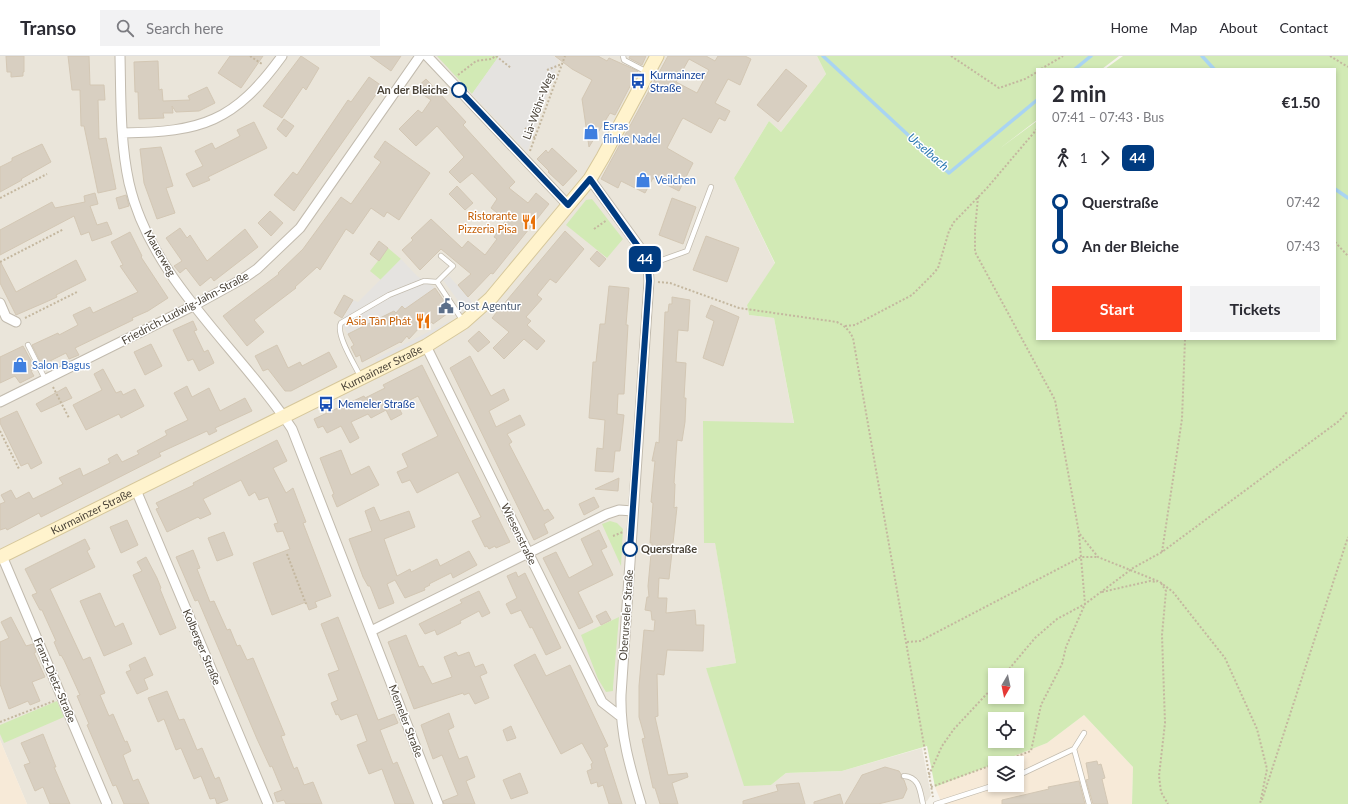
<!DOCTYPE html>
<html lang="en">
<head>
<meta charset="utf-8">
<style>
  :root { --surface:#fff; --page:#f2f2f3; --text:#2b2b33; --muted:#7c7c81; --line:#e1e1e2; --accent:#fc3f1d }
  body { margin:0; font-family:Lato,sans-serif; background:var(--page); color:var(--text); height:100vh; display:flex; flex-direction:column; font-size:15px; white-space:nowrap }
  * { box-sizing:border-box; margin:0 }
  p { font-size:13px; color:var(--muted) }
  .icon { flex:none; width:22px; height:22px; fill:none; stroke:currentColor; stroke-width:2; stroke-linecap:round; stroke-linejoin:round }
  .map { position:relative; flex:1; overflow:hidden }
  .details { position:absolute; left:1036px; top:12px; width:300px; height:272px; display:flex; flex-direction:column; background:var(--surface); border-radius:0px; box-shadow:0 2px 6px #0003 }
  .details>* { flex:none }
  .badge { padding:0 8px; border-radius:6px; font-size:14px; line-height:26px }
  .needle { width:26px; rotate:189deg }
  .controls { position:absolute; left:988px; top:612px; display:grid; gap:8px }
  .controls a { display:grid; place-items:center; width:36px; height:36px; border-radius:0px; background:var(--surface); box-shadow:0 2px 6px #0003; font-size:20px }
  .map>.badge { position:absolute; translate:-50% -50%; box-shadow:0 0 0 2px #fff }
  .legs { display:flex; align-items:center; gap:6px; height:44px; padding:0 16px; font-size:13px }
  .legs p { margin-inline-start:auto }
  .summary { display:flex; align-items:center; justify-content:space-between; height:68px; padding:0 16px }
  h1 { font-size:22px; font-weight:700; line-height:30px }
  .primary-button { display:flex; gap:8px; margin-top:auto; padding:8px 16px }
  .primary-button a { flex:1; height:46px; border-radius:0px; background:var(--accent); color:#fff; font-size:16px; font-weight:700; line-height:46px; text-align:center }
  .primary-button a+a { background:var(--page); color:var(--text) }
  ul { padding:0 16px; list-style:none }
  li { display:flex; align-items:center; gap:14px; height:44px; font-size:15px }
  li i { display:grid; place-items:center; width:6px; height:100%; margin:0 5px; background:currentColor }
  li i::after { content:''; width:10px; height:10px; margin:-5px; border:3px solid; border-radius:50%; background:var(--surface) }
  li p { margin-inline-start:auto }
  li:first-child i { background:linear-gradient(#0000 50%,currentColor 0) }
  li:last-child i { background:linear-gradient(currentColor 50%,#0000 0) }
  header { display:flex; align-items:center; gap:24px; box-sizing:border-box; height:56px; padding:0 20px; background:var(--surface); border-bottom:1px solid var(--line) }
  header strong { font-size:19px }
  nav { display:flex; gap:22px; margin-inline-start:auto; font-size:14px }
  .search { width:280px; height:36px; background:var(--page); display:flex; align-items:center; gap:10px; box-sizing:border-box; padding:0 14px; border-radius:0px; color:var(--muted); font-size:15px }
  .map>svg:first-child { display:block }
</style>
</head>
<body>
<header>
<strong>Transo</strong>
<div class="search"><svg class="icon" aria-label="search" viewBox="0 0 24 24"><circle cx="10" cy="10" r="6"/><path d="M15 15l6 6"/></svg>Search here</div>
<nav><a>Home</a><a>Map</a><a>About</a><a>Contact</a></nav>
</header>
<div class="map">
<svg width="1348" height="748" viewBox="0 0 1348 748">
  <rect width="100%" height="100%" fill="#f6f3ec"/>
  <path fill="#eae5da" d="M0 0H817L826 18 781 76 769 65 734 122 775 208 747 249 749 259 774 262 794 368 705 487 715 486 736 607 706 612 771 729 786 717 842 715 922 692 931 739 927 745 918 748H27L0 684Z"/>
  <path fill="#f7ead8" d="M1084 659 1133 711 1132 748H942L935 731 995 707V729H1017V707H996L1047 687Z
    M0 684 27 748H0Z"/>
  <path fill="#d2eab5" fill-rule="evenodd" d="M437 0H499L472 38Z
    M817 0H1119L1102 13H1037V64L999 93 1037 65V283H1335V13H1105L1123 0H1348V748H1132L1133 711 1084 659 1047 687 935 731 927 690 842 715 786 717 771 729 744 730 706 612 736 607 715 487H704L703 365 794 367 774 262 749 259 747 249 775 207 734 122 769 65 781 76 826 18ZM995 619H1017V641H995ZM995 663H1017V685H995Z
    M592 143 623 183 607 202 566 169 586 144Z
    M388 192 401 203 381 224 370 215Z
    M610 465 617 467 623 473 621 510 602 468Z
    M619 561 613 631V635L606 636 598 623 581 579Z
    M57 645 64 661 4 687 0 678V669Z"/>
  <path fill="#e5e3e0" d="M499 0H553L559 4 527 96 472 38Z
    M401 203 417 220 435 232 405 253 402 250 396 257H390L348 278 341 267 353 244 358 246Z
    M449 220 472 246 464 253 443 224Z
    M450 265 451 268 440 275 377 307 375 303Z"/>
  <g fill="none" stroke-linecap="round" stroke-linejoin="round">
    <path stroke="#a9d4f2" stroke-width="3.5" d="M823 0 949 117 1037 44
      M1202 0 1214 13
      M1075 13 1091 0
      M1335 133 1348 142"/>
  </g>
  <path fill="#d8cfc1" stroke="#d3c7b4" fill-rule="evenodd" d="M6 0H24V16H23V20L11 21V16H7Z
    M68 0H89L90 29H104L105 44H98L99 83 106 82 116 133 98 137 84 70H81L80 34H72Z
    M230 0H263L241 32 218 17Z
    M301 0 319 12 306 34 303 31 282 62 263 50Z
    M370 0H401L391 15Z
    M555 0H598L607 5 609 2 638 15 615 59 610 57 589 91 582 43 592 24 572 13Z
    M630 0H646L642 9 629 2Z
    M668 0H706L715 5 718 0H745L751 3 740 29 728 23 715 47 730 55 725 65 719 62 711 77 683 62 681 65 667 92 693 107 679 135 653 122 645 137 621 125 618 132 601 123ZM689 3 709 14 697 37 676 26Z
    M158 5 159 34 162 33 163 45 190 44 188 40 207 31 215 47 199 55 176 56 172 50 173 57H163L164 62 139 63 138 36H135L134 6Z
    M786 13 807 30 778 66 757 49Z
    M369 21 382 30 294 155 274 139 293 116 297 119 348 44 351 46Z
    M426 23 466 66 463 69 515 126 509 132 528 147 536 137 549 148 493 218 491 217 468 241 458 229 471 218 441 193 420 214 402 194 413 184 411 182 431 163 462 192 468 185 485 199 497 183 494 181 506 164 491 152 497 143 472 117 460 127 449 116 464 101 437 70 416 90 399 73 418 54 422 57 431 44 415 33Z
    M284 63 294 70 286 81 277 73Z
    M254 66 267 92 208 121 210 124 193 131 186 118 203 110 195 95 212 87 215 93 240 80 237 74Z
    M385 85 430 117 414 141 399 164 387 156 384 161 371 152 353 178 346 173 320 214 317 211 295 231 296 232 254 264 264 276 247 290 223 260 279 218 278 217 303 193 341 141 351 148 381 106 374 101Z
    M42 88 51 106 21 123 22 124 0 136V111L12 105V102Z
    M161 91 173 130 166 132 175 157 157 163 144 127 140 93Z
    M552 92 577 115 563 130 548 116 549 115 537 103 546 94 548 97Z
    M457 130 473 147 465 154 449 138Z
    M95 137 98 148 90 150 97 169 107 166 112 178 92 185 89 176 81 179 74 160 0 199V174L52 146 55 152 85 146 84 140Z
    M126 139 129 150 119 153 116 142Z
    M672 142 696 151 683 188 659 179Z
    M270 155 283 167 271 180 258 167Z
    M180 172 187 182 190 179 207 205 245 173 258 191 214 225 211 221 200 230 186 212 180 217 174 210 182 205 166 182Z
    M565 175 584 193 556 227 550 223 537 239 542 243 526 261 531 265 527 269 545 285 537 294 524 283 504 303 493 292 509 276 492 262Z
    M130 176 142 200 141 201 168 242 148 255 132 262 133 264 75 292 79 299 69 303 66 297 42 309 32 289 58 277 59 279 78 269 73 259 90 251 93 257 138 236 120 210 123 209 111 186Z
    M706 180 739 192 727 226 693 214Z
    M379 185 388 192 379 205 370 198Z
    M597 195 606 203 599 211 590 203Z
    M76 204 86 224 56 239 57 241 46 246 16 259 0 227V205L16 236Z
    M609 230 629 232 626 269H628L624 338H618L617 358 624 359 622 378 620 395H615L613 416 595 415 597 392 603 393 605 364 589 362 593 306H596L600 268H605Z
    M435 232 451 255 433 268 432 266 422 273 420 271 409 283 407 280 401 287 400 286 362 306 360 299 356 301 351 291 354 289 348 278 394 255 396 257 402 250 405 253Z
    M344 239 353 244 342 262 334 257Z
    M672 241 690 244 688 275 678 274 676 306 686 307 684 342H686L685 366 682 385 677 384 674 427 675 428 674 452 677 451 669 523 659 522 658 542H667L666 557 695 554 696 569H704L703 595 667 594 664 619 657 618 658 660 655 661 668 719 687 717 688 721 672 727 678 748H660L655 732H653L642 683 645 682 639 661V630L644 574 654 575 655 564H652L651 555 645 554 647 541H649L648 530 652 487H650L653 447 651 446 655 405H652L656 386 659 387 665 256H668L669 248H672Z
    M711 249 739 261 723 310 703 302 714 265 706 261Z
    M193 265 197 274 194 275 204 296 208 294 214 307 199 315 193 303 188 305 173 274Z
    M479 275 490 286 478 296 468 285Z
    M151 288 162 310 145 319 134 296Z
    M277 289 288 312 300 306 302 310 329 296 337 311 291 335H285L268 313 263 315 255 300Z
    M23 290 35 312 31 315 34 320 20 327 15 320 0 327V301Z
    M470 300 491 340 504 333 509 344 489 355 496 371 520 359 525 369 507 378 512 386 509 388 544 455 548 453 554 462 544 468 548 477 534 484 450 312Z
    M422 309 510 486 496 492 495 490 489 493 487 490 485 491 472 465 481 461 458 416 417 437 410 424 402 427 397 416 408 411 402 398 438 380 418 340 398 350 402 358 391 364 386 354 371 362 368 358 351 366 359 382 350 387 341 370 327 377 323 370 318 372 314 363 364 340 365 342 385 332 383 329Z
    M103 313 116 337 121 335 123 339 135 333 144 350 121 362 119 358 86 374 73 349 102 334 94 318Z
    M187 330 192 341 209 332 220 355 245 342 252 355 215 372 217 375 209 379 207 375 159 397 161 400 41 461 39 457 7 474 6 472 0 474V448L5 446 1 439 11 434 16 443 29 436 33 443 63 428 59 422 80 412 83 420 110 407 108 403 117 398 122 406 139 398 137 395 167 379 165 375 188 364 174 337Z
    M66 331 72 342 41 356 36 348Z
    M17 355 42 407 31 413 28 407 21 410 0 367V363Z
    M277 384 287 405 273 412 286 437 293 432 306 466 303 467 331 540 315 546 317 551 309 554 306 546 272 559 253 507 290 493 283 475 277 476 274 468 278 467 268 441 259 444 255 436 249 440 241 424 203 443 211 458 200 463 198 461 167 476 156 453 159 452 156 447 194 429 193 427Z
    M341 394 351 419 369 410 379 429 337 451 332 439 334 438 320 402Z
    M619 422 618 435 595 433Z
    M594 441 599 451 584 459 579 448Z
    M374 451 380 465 409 455 415 471 384 483 397 520 410 513 411 516 437 503 440 510 469 495 477 509 453 522 451 517 429 528 430 529 424 532 425 534 405 542 395 524 387 528 394 547 379 553 370 530H368L363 521 349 483 372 475 365 455Z
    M127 464 138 489 121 497 110 471Z
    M599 474 607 491 601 494 613 519 578 536 593 566 579 573 543 502 556 496 569 522 593 509 581 483Z
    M224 476 233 499 217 505 208 482Z
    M85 483 90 493 87 495 95 511 50 533 83 604 90 601 105 637 100 639 109 660 113 658 125 686 127 685 131 695 123 699 133 725 138 723 149 748H124L116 729 113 730 87 669 89 668 77 640 80 639 64 604 61 599 60 600 54 586 56 585 42 554H40L32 539 37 537 25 513Z
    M193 494 200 512 197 513 210 546 214 545 227 574 230 573 237 590 240 589 247 604 253 602 285 679 281 680 294 713 297 711 304 729 313 726 322 748H286L284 744 277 746 274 737 282 734 272 710 270 711 257 683 198 544 195 545 176 501Z
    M146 501 157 522 161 532 160 533 176 572 160 579 133 519 142 515 137 506Z
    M516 516 518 521 525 517 561 592 546 599 532 571 530 572 521 554 511 558 506 548 517 542 507 520Z
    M479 535 490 557 482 561 479 555 460 565 461 567 437 579 435 574 425 578 419 568 462 547 460 544Z
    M100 537 115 571 123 567 132 588 104 600 80 545Z
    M606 555 611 564 601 569 596 560Z
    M11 561 26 590 33 588 36 596 34 597 45 621 32 626 40 645 30 649 28 645 9 653 0 628V586L9 582 1 566Z
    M338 561 378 664 394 658 398 667 380 674 393 708 397 706 414 748H395L382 713 369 718 357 689 367 685 357 658 341 664 338 658 336 659 331 647 338 644 328 618 339 614 321 568Z
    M406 579 419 611 423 610 432 628 452 621 444 601 456 596 458 600 469 596 475 611 483 608 487 617 480 620 489 642 475 648 469 637 464 639 463 637 414 653 388 586Z
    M535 598 546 620 570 609 608 690 604 692 622 748H609L603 729 598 731 597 726 591 728 587 715 592 713 591 708 593 707 582 687 561 698 514 609Z
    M145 601 153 619 144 623 148 633 137 638 126 616 131 614 129 609Z
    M167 635 179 664 184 663 197 694 202 692 215 723 219 721 228 744 217 748 215 742 210 743 201 720 194 723 181 692 176 694 164 663 158 666 148 642Z
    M449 657 454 671 448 674 459 703 467 700 475 721 466 725 475 748H444L443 745 458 739 442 699 433 703 421 669Z
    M511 670 516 682 507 685 503 674Z
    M43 678 56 711H54L70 748H50L43 731 35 735 24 709 30 707 21 687Z
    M1097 705 1098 709 1101 708 1105 722 1102 723 1108 748H1093L1086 724 1089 723 1086 707Z
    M885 711 899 715 901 718V722L904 724 907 733 903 742 878 748H845L862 719Z
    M520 717 528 737 511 743 503 724Z
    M1079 725 1085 748H1002V744L1049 733 1048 731Z
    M799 727 805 748H743V745L778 735 776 729Z
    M840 738 843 748H814V746Z"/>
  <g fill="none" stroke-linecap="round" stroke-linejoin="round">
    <g stroke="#c2bbae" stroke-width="6">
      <path id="service" d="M623 0 624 4 647 16
        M648 209 687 195 711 131
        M437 226 453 210 441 200
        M28 289 45 323
        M360 320C355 309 335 278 341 267L389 239 424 225 437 226 463 265
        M1074 693 1089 748
        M904 720C920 721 920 736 923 748
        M1017 720 1074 693 1084 677
        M936 748 995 729"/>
    </g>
    <g stroke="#c2bbae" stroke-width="11">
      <path id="minor" d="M120 0C121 42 120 86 129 127 151 224 240 293 292 373L438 748
        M427 0 568 149
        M123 77C202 76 234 66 282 0
        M590 123 643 196 648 209 649 225 621 639C620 678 630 712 641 748
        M0 247 6 261 16 266
        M426 290 602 646 620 660
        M0 346 195 249 244 222 257 213 300 172 420 0
        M136 434 268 748
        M2 500 107 748
        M371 575 607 458 619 454 633 455"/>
    </g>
    <g stroke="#d6c79b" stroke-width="15">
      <g id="secondary">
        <path id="s1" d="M0 501 426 290 464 266 491 242 590 123 603 101 657 0"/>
      </g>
    </g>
    <path stroke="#c4b79f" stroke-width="2" stroke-dasharray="2 2" stroke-linecap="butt" d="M250 0 262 8
      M496 0 511 12
      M951 0 999 32 1025 23 1037 16
      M1330 0 1348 11
      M1041 13 1063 0
      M547 14 562 8
      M458 19 476 5 492 3 495 0
      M525 72 535 82
      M530 95 565 0
      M978 141 975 174V196L1055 344 1079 477 1098 501 1160 526 1173 536 1225 602 1257 673 1267 713 1260 748
      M0 142 47 118
      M594 173 607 164
      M1335 186 1348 200
      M0 206 64 173
      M658 226 670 227 739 252 837 266C845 270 849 274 853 282L933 741
      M25 262 77 236
      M845 270 855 269 912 239 932 219 938 212 949 175 954 166 987 132 1037 73
      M53 331 69 362
      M0 375 19 413
      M613 480 623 476
      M1162 496 1182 363 1185 283
      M287 498 306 548
      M1161 527 1166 535 1162 579 1165 667 1159 720 1161 736 1168 748
      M1102 536 1150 525 1157 526
      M907 586 920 585 1081 501H1098
      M1004 619 1035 582 1057 563 1085 548 1133 512 1162 496 1339 365 1348 355
      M0 666 54 645
      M998 707 1031 695 1041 649 1062 608 1066 591 1085 548 1079 478
      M929 719 942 690 954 673 995 629
      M931 731 995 708
      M1262 744 1348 481"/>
    <use href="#service" stroke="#fff" stroke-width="4.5"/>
    <use href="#minor" stroke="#fff" stroke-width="9"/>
    <use href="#secondary" stroke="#fff3cd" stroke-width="13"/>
  </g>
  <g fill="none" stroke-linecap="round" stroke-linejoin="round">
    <g stroke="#fff" stroke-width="9">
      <path id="line-1" d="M459 34 568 149 590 123 642 196 648 209 649 225 630 493"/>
    </g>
    <use href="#line-1" stroke="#003b80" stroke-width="6"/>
  </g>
  <defs>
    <g id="bus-bare" transform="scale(1.2)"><path d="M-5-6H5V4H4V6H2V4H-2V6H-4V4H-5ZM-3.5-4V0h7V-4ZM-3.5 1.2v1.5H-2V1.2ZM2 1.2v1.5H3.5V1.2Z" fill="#1a4fb4" stroke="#fff" stroke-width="2.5" paint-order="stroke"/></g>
    <g id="shop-bare" transform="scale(1.2)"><path d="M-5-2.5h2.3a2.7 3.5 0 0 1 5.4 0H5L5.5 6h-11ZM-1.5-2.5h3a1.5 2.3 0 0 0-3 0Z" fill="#3f7fe0" stroke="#fff" stroke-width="2.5" paint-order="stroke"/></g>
    <g id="restaurant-bare" transform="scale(1.2)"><path d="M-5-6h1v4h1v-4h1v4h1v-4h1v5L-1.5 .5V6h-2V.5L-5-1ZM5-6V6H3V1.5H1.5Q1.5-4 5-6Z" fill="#e8710a" stroke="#fff" stroke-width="2.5" paint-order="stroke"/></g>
    <g id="civic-bare" transform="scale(1.2)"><path d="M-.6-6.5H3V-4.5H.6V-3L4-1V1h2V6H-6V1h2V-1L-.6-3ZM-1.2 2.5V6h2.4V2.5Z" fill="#5c6f8a" stroke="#fff" stroke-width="2.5" paint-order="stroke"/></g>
  </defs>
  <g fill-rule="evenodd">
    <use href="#bus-bare" x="638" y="25"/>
    <use href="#shop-bare" x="591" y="76"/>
    <use href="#shop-bare" x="643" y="124"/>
    <use href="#restaurant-bare" x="529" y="166"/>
    <use href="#civic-bare" x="446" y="250"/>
    <use href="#restaurant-bare" x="423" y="265"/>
    <use href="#shop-bare" x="20" y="309"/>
    <use href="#bus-bare" x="326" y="348"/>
  </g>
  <g fill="#fff" stroke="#003b80" stroke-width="2">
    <circle cx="459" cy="34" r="7"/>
    <circle cx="630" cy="493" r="7"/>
  </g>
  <g text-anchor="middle" stroke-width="3" stroke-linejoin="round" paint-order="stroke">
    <g font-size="11" fill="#164399" stroke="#fff" text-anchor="start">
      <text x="650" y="23">Kurmainzer<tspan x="650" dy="13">Straße</tspan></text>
      <text x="338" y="352">Memeler Straße</text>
    </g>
    <g font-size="11" font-weight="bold" fill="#4b4439" stroke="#fff" text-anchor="end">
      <text x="448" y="38">An der Bleiche</text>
      <text x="641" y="497" text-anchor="start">Querstraße</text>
    </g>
    <g font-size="11" fill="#4b4439" stroke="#fff">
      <text transform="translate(538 50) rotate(-70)" y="4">Lia-Wöhr-Weg</text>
      <text transform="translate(160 197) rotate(60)" y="4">Mauerweg</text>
      <text transform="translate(185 252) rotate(-28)" y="4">Friedrich-Ludwig-Jahn-Straße</text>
      <text dy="4" stroke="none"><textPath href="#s1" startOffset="426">Kurmainzer Straße</textPath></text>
      <text dy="4" stroke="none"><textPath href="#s1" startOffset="102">Kurmainzer Straße</textPath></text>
      <text transform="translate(519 478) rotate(64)" y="4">Wiesenstraße</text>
      <text transform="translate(626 559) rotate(-86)" y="4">Oberurseler Straße</text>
      <text transform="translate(202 591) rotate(67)" y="4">Kolberger Straße</text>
      <text transform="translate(55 624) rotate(67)" y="4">Franz-Dietz-Straße</text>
      <text transform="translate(406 665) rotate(69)" y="4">Memeler Straße</text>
    </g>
    <g font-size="11" fill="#366cbe" stroke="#fff" text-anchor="start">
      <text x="603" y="74">Esras<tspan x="603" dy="13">flinke Nadel</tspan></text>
      <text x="655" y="128">Veilchen</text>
      <text x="32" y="313">Salon Bagus</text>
    </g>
    <g font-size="11" fill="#c56008" stroke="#fff" text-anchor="end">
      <text x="517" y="164">Ristorante<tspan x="517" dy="13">Pizzeria Pisa</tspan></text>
      <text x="411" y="269">Asia Tân Phát</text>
    </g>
    <g font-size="11" fill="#4e5e75" stroke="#fff" text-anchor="start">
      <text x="458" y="254">Post Agentur</text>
    </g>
    <g font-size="12" font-style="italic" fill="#2e7ab2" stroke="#fff">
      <text transform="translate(928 96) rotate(41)" y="4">Urselbach</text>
    </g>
  </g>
</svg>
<div class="controls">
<a><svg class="needle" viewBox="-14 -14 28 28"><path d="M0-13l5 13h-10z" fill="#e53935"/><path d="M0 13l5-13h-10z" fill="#7c7c81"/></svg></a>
<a><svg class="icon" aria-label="locate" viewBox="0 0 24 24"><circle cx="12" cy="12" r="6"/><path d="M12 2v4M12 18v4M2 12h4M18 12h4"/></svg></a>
<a><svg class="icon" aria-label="layers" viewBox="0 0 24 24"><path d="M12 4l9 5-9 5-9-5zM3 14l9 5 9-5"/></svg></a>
</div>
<b class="badge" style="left:645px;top:203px;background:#003b80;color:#fff">44</b>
<section class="details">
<div class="summary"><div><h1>2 min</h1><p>07:41 – 07:43 · Bus</p></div><b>€1.50</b></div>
<div class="legs"><svg class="icon" aria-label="walk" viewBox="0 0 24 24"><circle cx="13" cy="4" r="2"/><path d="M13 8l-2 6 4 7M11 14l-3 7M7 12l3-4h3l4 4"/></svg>1<svg class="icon" aria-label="forward" viewBox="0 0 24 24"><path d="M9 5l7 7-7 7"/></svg><b class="badge" style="background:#003b80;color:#fff">44</b></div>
<ul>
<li><i style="color:#003b80"></i><b>Querstraße</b><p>07:42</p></li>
<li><i style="color:#003b80"></i><b>An der Bleiche</b><p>07:43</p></li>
</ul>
<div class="primary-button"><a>Start</a><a>Tickets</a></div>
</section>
</div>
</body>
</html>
